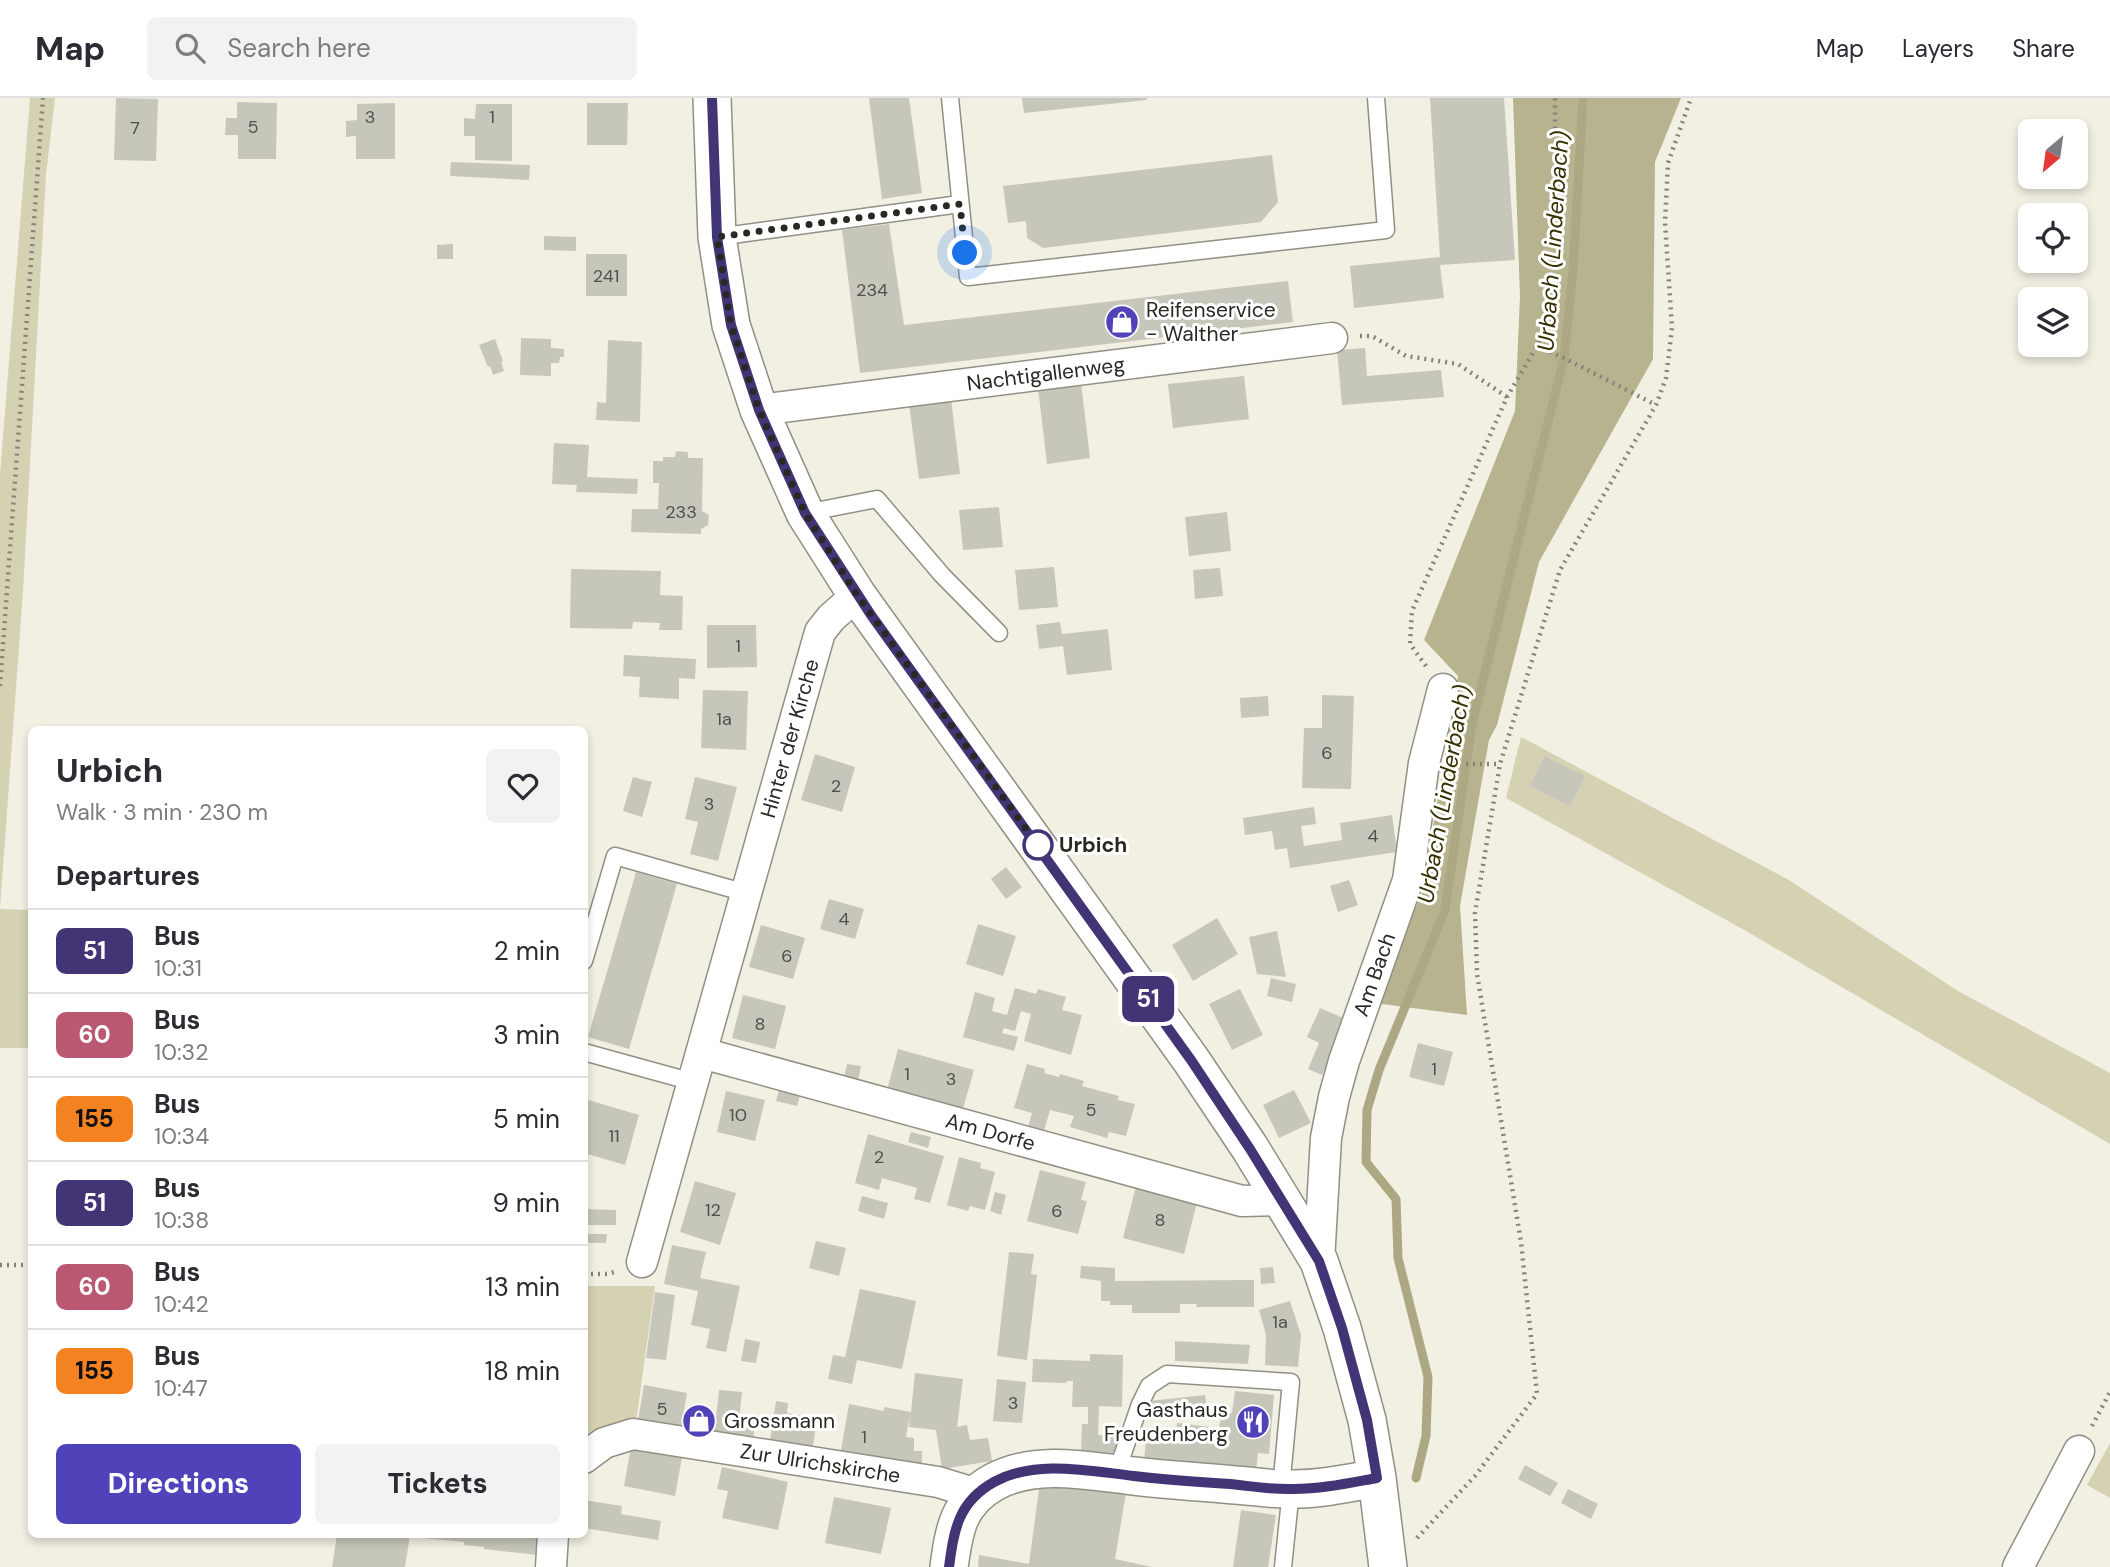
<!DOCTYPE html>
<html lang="en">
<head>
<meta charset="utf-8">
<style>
  :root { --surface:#fff; --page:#f2f2f3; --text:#2b2b33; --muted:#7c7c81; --line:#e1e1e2; --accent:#5043ba }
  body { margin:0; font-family:"DM Sans",sans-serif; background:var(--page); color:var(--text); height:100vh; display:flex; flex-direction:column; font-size:26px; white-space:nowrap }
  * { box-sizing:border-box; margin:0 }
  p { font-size:23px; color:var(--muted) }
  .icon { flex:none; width:38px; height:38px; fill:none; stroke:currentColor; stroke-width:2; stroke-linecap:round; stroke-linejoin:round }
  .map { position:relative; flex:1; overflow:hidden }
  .drawer { position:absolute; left:28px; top:628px; width:560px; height:812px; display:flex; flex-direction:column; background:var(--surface); border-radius:10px; box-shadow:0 4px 10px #0003 }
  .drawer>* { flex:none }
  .badge { padding:0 14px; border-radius:10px; font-size:24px; line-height:46px }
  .needle { width:46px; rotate:209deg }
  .tools { position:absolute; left:2018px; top:21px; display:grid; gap:14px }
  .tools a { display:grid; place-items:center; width:70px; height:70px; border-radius:10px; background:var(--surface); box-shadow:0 4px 10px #0003; font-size:35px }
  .you { position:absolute; width:35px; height:35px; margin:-18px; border:5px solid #fff; border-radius:50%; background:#1a73e8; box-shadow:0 0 0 10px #1a73e833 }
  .map>.badge { position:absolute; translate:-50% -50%; box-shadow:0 0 0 4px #fff }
  h2 { padding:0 28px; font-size:26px; line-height:63px }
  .round { display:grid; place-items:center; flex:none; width:74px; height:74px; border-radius:10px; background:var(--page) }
  .head { display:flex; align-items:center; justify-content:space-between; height:119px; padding:0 28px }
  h1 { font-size:33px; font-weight:700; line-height:52px }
  .button { display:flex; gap:14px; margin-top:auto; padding:14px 28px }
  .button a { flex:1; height:80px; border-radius:10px; background:var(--accent); color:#fff; font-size:28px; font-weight:700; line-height:80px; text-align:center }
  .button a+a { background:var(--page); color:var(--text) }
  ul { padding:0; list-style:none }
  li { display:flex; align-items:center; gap:21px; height:84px; padding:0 28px; border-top:2px solid var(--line) }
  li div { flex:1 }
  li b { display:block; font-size:26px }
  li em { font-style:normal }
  li .badge { min-width:77px; font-weight:700; text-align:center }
  header { display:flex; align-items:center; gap:42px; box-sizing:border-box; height:98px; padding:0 35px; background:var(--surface); border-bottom:2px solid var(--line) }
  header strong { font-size:33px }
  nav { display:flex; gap:38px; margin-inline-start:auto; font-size:24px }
  .search { width:490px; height:63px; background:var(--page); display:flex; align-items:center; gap:18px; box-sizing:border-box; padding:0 24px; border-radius:10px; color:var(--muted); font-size:26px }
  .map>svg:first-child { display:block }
</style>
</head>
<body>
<header>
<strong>Map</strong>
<div class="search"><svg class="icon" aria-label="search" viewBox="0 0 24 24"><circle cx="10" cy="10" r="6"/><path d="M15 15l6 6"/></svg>Search here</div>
<nav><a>Map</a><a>Layers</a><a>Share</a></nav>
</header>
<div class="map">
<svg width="2110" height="1469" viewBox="0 0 2110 1469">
  <rect width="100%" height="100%" fill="#f2f0e3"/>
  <path fill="#d5d2b3" d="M30 0H55L46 76 23 493 0 811 31 812 32 950H0V376Z
    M1521 639 1789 782 1958 893 2110 975V1046L1746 833 1506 700Z
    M585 1188H655L636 1324 585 1342Z
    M2110 1345V1400L2087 1387Z"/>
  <path fill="#b7b38e" d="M1513 0H1681L1655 64 1653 261 1539 464 1497 627 1489 642 1460 808 1467 917 1374 905 1422 795 1458 578 1424 542 1515 313 1520 199Z"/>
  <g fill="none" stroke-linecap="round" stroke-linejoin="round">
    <path stroke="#aca883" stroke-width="9" d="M1416 1380 1426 1338 1428 1279 1398 1160 1396 1101 1366 1064 1367 1012 1379 972 1445 812 1472 626 1564 260 1573 173 1583 0"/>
  </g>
  <path fill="#c7c6ba" d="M116 0 158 1 156 63 114 62Z
    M869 0H909L922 95 882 101Z
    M1022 0H1147V2L1024 15Z
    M1430 0H1504L1515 162 1440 167 1444 200 1354 210 1350 168 1440 159Z
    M237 4 277 5 276 61H238V37H225L226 20H237Z
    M395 5V61H356V38L346 39V23L357 22V6Z
    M587 5H628L627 47H587Z
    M476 6H512V63L475 62V38H464V20L475 21Z
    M1272 57 1278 104 1261 124 1043 150 1027 140 1026 123 1008 125 1003 88Z
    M451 64 530 67 529 82 450 78Z
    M889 126 904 227 1288 183 1293 224 860 275 842 132Z
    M544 138 576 139V153L544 152Z
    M453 146V161H437V147Z
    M586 156H627V198H586Z
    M521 240 551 241V250L564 251V259H560L559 265H551V278L520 277Z
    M495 241 503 263 501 264 504 273 493 277 490 268 488 269 479 247Z
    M608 242 642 244 640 324 596 322 597 304 606 305Z
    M1365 250 1367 278 1441 272 1444 299 1342 307 1337 252Z
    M1244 278 1249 321 1173 330 1168 286Z
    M1081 285 1090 360 1047 366 1038 290Z
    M951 301 960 376 919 381 909 306Z
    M554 345 589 347 587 379 638 381 637 396 576 394 577 387 552 386Z
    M676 353 688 354V360H703L702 413 709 417 708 427 701 431V436L631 434 632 411H658L659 385H653V363H663V359H675Z
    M999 409 1003 449 963 452 959 412Z
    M1227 414 1231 453 1189 458 1185 419Z
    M1054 469 1058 509 1019 512 1015 472Z
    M1220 470 1223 498 1195 501 1193 472Z
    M571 471 661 473 660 497 683 498 682 532H659L660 525 633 524 632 531 570 530Z
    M1060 524 1062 536 1108 531 1112 572 1067 577 1063 548 1039 551 1036 527Z
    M707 527H756L757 569 707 570Z
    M624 557 696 561 695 581 679 580V601L639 599 640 579 623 578Z
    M703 592 748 593 746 652 701 650Z
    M1322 597 1354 598 1351 691 1302 690 1304 630H1322Z
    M1268 598 1269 618 1241 620 1240 600Z
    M815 656 855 669 842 714 801 702Z
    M1545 658 1585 678 1570 708 1530 688Z
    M633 679 652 684 642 719 623 713Z
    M695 679 737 689 718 763 690 756 698 724 685 721Z
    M1314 709 1316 726 1301 728 1304 748 1342 742 1340 725 1392 717 1397 754 1290 770 1287 750 1275 752 1272 733 1245 737 1243 720Z
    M1006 769 1022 789 1006 801 991 781Z
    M636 774 677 786 629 951 588 939Z
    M1349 782 1358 807 1338 814 1330 788Z
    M829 801 864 811 855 841 820 831Z
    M1217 820 1238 856 1193 883 1172 847Z
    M978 826 1016 838 1003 878 966 866Z
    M761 827 805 840 793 881 749 869Z
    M1277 833 1286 879 1257 876 1249 839Z
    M1271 880 1296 886 1292 904 1267 898Z
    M1015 890 1036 896 1038 891 1066 899 1062 912 1082 917 1071 957 1024 943 1031 916 1021 913 1015 933 1004 930 1002 935 1018 939 1014 953 963 939 975 894 995 900 992 913 1007 917Z
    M1240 891 1263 937 1232 952 1209 906Z
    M743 897 786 908 775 951 732 940Z
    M1320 910 1346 921 1322 977 1308 971 1319 945 1307 939Z
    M1418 945 1453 954 1444 988 1409 979Z
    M898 951 974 972 960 1021 938 1015 941 1004 912 996 909 1006 885 1000Z
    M847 966 861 968 857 988 843 985Z
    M1027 966 1045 971 1044 975 1059 979 1060 976 1084 983 1082 988 1119 998 1118 1002 1135 1006 1126 1038 1109 1034 1107 1040 1070 1029 1074 1018 1050 1012 1042 1040 1026 1036 1032 1015 1014 1010Z
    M779 992 800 997 797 1008 776 1003Z
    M1294 992 1311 1025 1279 1040 1263 1007Z
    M726 993 765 1002 755 1043 717 1034Z
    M585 1001 639 1017 625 1067 584 1055Z
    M911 1034 931 1039 928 1050 908 1044Z
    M868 1036 944 1058 930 1105 914 1101 917 1090 882 1080 879 1092 855 1085Z
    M959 1059 981 1065 980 1070 995 1074 985 1112 970 1108 968 1113 947 1107Z
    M1040 1072 1086 1084 1081 1102 1087 1103 1078 1136 1027 1123Z
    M695 1083 736 1095 720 1147 680 1134Z
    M1136 1088 1197 1104 1184 1156 1123 1140Z
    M995 1094 1006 1097 1001 1117 990 1113Z
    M862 1098 888 1105 884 1121 858 1113Z
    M584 1111 616 1112V1127H584Z
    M584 1136H607L606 1145H584Z
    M816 1143 846 1150 839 1178 809 1170Z
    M672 1147 706 1154 700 1180 740 1188 726 1254 706 1250 710 1231 691 1227 698 1193 664 1186Z
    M1009 1154 1034 1156 1031 1176 1037 1177 1027 1262 997 1258Z
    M1081 1168 1115 1170V1183L1254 1182V1209H1196L1197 1206H1180V1215H1132V1207H1110V1203H1101V1183L1080 1180Z
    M1273 1169 1275 1185 1261 1186 1260 1170Z
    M860 1191 916 1203 902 1271 857 1262 852 1286 828 1281 833 1257 845 1259Z
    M655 1194 675 1197 666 1262 646 1260Z
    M1290 1203 1301 1237 1298 1269 1265 1267 1266 1237 1259 1212Z
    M745 1241 760 1244 756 1265 741 1263Z
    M1175 1243 1250 1247 1248 1266 1175 1263Z
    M1090 1256 1123 1257 1122 1309 1099 1308 1098 1337 1119 1339 1115 1355 1081 1354 1082 1326H1088V1309H1072L1073 1283H1066L1067 1285 1032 1284 1033 1261 1090 1263Z
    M915 1275 963 1281 957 1329 967 1327 970 1342 988 1340 992 1363 942 1371 936 1332 909 1329 910 1317 906 1339 914 1340V1353H922V1370L840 1358 849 1306 884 1313V1309L911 1314Z
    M997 1281 1026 1284 1022 1325 993 1323Z
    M644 1287 687 1295 681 1330 638 1322Z
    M719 1292 742 1294 739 1323 755 1325 753 1342 714 1339Z
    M1235 1293 1274 1297 1269 1356 1258 1355 1256 1373 1144 1365 1146 1341 1175 1344 1177 1325 1219 1330 1222 1314 1232 1315Z
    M1205 1297 1207 1311 1151 1317 1149 1303Z
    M776 1303 788 1305 787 1315 817 1320 812 1355 769 1349Z
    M631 1349 682 1359 675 1398 624 1388Z
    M1525 1367 1558 1385 1550 1398 1518 1381Z
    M722 1369 788 1384 778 1432 722 1420 728 1393 717 1391Z
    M1076 1387 1126 1395 1115 1461 1152 1469H978L979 1457 1029 1466 1039 1391Z
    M1568 1391 1598 1406 1591 1421 1561 1405Z
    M834 1399 891 1410 881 1456 825 1445Z
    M584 1402 622 1408 621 1416 661 1423 658 1442 584 1430Z
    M1241 1412 1276 1417 1268 1469H1233Z
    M337 1437H410L405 1469H332Z
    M413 1437H540L538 1457 484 1451V1449L464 1447V1444L413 1439Z"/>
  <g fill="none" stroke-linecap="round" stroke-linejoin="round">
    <g stroke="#919084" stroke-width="19">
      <path id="service" d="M950 0 968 179 1386 132 1376 0
        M717 139 960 106
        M805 415 877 401 942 477 999 535
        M584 863 615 758 746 795
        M584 954 693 984
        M1116 1376 1140 1306 1149 1288 1167 1276 1291 1284 1281 1390
        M1283 1469 1291 1392"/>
    </g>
    <g stroke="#919084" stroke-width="33">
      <g id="minor">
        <path id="s1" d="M759 312 1332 240"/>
        <path id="s2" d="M702 955 1242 1103 1281 1102"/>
        <path id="s3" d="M1319 1163 1326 1040 1334 999 1344 963 1408 782 1424 665 1443 591"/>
        <path id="s4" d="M642 1164 820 534 831 520 857 497"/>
        <path id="s5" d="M584 1360 604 1345 633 1336 938 1384 977 1396"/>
        <path d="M551 1469 553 1437"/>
        <path d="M2018 1469 2079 1353"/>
      </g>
    </g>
    <g stroke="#919084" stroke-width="40">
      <path id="tertiary" d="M712 0 717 139 731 227 759 312 805 415 857 497 1191 962 1250 1050 1319 1163 1342 1230 1367 1322 1377 1380 1388 1469
        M949 1469C954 1432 958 1404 994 1384 1037 1361 1089 1373 1134 1378 1168 1382 1201 1384 1235 1387 1254 1388 1274 1392 1293 1391 1322 1391 1349 1385 1377 1380"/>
    </g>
    <path stroke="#84837a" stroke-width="4.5" stroke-dasharray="2 5" stroke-linecap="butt" d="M1360 238H1372L1406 258 1458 266 1507 299
      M1537 248 1564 260 1656 307
      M1426 568 1410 546 1412 513 1507 299 1537 248 1546 226 1556 182 1555 0
      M0 588 43 0
      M1452 666H1500
      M0 1167H32
      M584 1176H607L618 1173
      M2092 1328 2110 1294
      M1417 1440 1475 1378 1537 1296 1521 1144 1477 876 1475 815 1500 666 1560 472 1656 307 1666 280 1672 230 1665 124 1668 65 1691 0"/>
    <use href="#service" stroke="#fff" stroke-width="16"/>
    <use href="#minor" stroke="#fff" stroke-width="30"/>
    <use href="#tertiary" stroke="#fff" stroke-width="37"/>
  </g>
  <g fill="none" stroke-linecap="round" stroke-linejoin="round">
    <g stroke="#fff" stroke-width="16">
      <path id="line" d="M712 0 717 139 731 227 759 312 805 415 871 517 1191 962 1250 1051 1319 1163 1342 1230 1367 1322 1377 1380C1349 1385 1322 1391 1293 1391 1272 1392 1250 1388 1230 1386 1198 1384 1166 1382 1134 1378 1089 1373 1036 1361 994 1384 958 1404 954 1432 949 1469"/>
    </g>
    <use href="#line" stroke="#423475" stroke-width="10"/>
    <path stroke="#292823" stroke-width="7" stroke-dasharray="0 12.6" d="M965 155 960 106 717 139 731 227 759 312 805 415 857 497 1042 753 1038 747"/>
  </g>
  <defs>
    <g id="shop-disc" transform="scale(1.75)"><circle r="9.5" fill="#5043ba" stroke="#fff"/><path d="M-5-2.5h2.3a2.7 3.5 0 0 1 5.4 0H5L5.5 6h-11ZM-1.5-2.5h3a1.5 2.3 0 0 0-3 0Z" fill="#fff"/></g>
    <g id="restaurant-disc" transform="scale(1.75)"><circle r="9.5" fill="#5043ba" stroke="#fff"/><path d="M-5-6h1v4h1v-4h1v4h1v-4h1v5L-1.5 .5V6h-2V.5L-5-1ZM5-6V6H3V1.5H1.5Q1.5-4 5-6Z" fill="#fff"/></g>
  </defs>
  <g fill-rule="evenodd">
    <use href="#shop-disc" x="1122" y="224"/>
    <use href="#shop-disc" x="699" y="1323"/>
    <use href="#restaurant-disc" x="1253" y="1324"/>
  </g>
  <circle fill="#fff" stroke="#423475" stroke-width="3.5" cx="1038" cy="747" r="14"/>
  <g text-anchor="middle" stroke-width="6" stroke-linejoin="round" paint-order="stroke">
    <g font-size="18" fill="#505049">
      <text x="370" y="25">3</text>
      <text x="492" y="25">1</text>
      <text x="253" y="35">5</text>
      <text x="135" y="36">7</text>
      <text x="606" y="184">241</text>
      <text x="872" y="198">234</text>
      <text x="681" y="420">233</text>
      <text x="738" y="554">1</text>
      <text x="724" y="627">1a</text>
      <text x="1327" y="661">6</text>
      <text x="836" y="694">2</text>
      <text x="709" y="712">3</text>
      <text x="1373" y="744">4</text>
      <text x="844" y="827">4</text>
      <text x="787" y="864">6</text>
      <text x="760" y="932">8</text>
      <text x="1434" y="977">1</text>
      <text x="907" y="982">1</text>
      <text x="951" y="987">3</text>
      <text x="1091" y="1018">5</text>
      <text x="738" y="1023">10</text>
      <text x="614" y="1044">11</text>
      <text x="879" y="1065">2</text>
      <text x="713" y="1118">12</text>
      <text x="1057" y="1119">6</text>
      <text x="1160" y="1128">8</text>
      <text x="1280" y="1230">1a</text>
      <text x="1013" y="1311">3</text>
      <text x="662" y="1317">5</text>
      <text x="864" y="1345">1</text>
    </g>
    <g font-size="21" fill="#292823" stroke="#fff" text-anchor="start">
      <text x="1146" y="219">Reifenservice<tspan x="1146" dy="24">- Walther</tspan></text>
      <text x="1228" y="1319" text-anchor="end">Gasthaus<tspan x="1228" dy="24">Freudenberg</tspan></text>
      <text x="724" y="1330">Grossmann</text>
    </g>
    <g font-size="21" fill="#292823" stroke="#fff">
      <text dy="7" stroke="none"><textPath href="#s1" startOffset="289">Nachtigallenweg</textPath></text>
      <text dy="7" stroke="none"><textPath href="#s4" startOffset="544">Hinter der Kirche</textPath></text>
      <text dy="7" stroke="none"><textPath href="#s3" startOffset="294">Am Bach</textPath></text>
      <text dy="7" stroke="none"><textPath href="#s2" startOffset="299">Am Dorfe</textPath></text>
      <text dy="7" stroke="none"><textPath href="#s5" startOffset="245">Zur Ulrichskirche</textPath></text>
    </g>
    <g font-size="21" font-weight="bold" fill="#292823" stroke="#fff" text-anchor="start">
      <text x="1059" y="754">Urbich</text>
    </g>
    <g font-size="23" font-style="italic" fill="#363000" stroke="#fff">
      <text transform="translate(1553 143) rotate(-86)" y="8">Urbach (Linderbach)</text>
      <text transform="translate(1444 696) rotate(-80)" y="8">Urbach (Linderbach)</text>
    </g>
  </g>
</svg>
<div class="tools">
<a><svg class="needle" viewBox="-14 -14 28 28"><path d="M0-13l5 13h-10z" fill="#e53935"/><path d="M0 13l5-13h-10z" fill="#7c7c81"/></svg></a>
<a><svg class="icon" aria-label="locate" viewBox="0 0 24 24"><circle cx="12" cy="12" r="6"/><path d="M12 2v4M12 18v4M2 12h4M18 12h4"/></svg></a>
<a><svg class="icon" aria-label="layers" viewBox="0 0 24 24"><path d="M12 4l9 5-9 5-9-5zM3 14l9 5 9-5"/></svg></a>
</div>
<div class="you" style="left:965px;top:155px"></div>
<b class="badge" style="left:1148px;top:901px;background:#423475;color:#fff">51</b>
<section class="drawer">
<div class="head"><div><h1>Urbich</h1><p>Walk · 3 min · 230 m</p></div><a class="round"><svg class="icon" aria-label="heart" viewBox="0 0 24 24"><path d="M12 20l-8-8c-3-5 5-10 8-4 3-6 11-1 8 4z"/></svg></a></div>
<h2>Departures</h2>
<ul>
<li><span class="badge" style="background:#423475;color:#fff">51</span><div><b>Bus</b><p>10:31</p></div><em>2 min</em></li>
<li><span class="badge" style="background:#ba5872;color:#fff">60</span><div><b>Bus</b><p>10:32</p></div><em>3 min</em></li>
<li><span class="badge" style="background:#f58220;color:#111">155</span><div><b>Bus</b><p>10:34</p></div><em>5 min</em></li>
<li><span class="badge" style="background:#423475;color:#fff">51</span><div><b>Bus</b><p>10:38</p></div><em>9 min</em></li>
<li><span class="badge" style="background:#ba5872;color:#fff">60</span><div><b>Bus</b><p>10:42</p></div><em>13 min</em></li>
<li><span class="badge" style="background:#f58220;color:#111">155</span><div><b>Bus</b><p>10:47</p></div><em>18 min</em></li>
</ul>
<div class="button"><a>Directions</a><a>Tickets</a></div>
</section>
</div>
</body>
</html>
